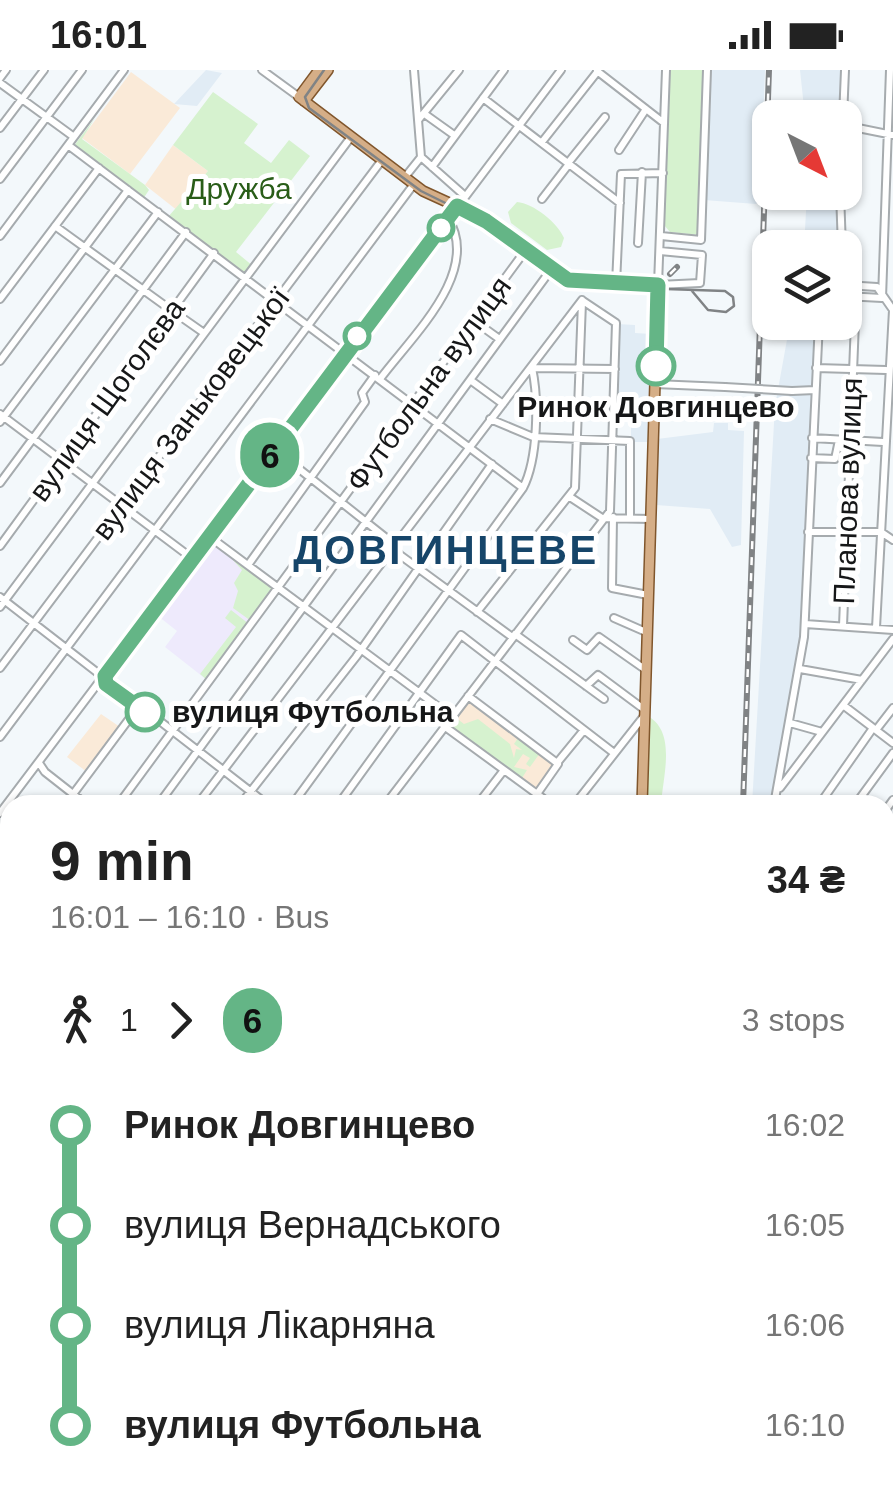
<!DOCTYPE html>
<html lang="en">
<head>
<meta charset="utf-8">
<style>
  :root { --surface:#fff; --page:#f2f2f2; --text:#222; --muted:#767676 }
  body { margin:0; font-family:Helvetica,sans-serif; background:var(--page); color:var(--text); height:100vh; display:flex; flex-direction:column; font-size:38px; white-space:nowrap }
  * { box-sizing:border-box; margin:0 }
  p { font-size:32px; color:var(--muted) }
  .icon { flex:none; width:55px; height:55px; fill:none; stroke:currentColor; stroke-width:2; stroke-linecap:round; stroke-linejoin:round }
  .map { position:relative; flex:1; overflow:hidden }
  .drawer { position:absolute; left:0px; top:725px; width:895px; height:702px; display:flex; flex-direction:column; background:var(--surface); border-radius:30px 30px 0 0; box-shadow:0 2px 8px #0004 }
  .drawer>* { flex:none }
  .badge { padding:0 20px; border-radius:32px; font-size:35px; line-height:65px }
  .needle { width:65px; rotate:138deg }
  .tools { position:absolute; left:752px; top:30px; display:grid; gap:20px }
  .tools a { display:grid; place-items:center; width:110px; height:110px; border-radius:20px; background:var(--surface); box-shadow:0 2px 8px #0004; font-size:50px }
  .map>.badge { position:absolute; translate:-50% -50%; box-shadow:0 0 0 5px #fff }
  .legs { display:flex; align-items:center; gap:15px; height:110px; padding:0 50px; font-size:32px }
  .legs p { margin-inline-start:auto }
  .overview { display:flex; align-items:center; justify-content:space-between; height:170px; padding:0 50px }
  h1 { font-size:55px; font-weight:600; line-height:75px }
  ul { padding:0 50px; list-style:none }
  li { display:flex; align-items:center; gap:35px; height:100px; font-size:38px }
  li i { display:grid; place-items:center; width:15px; height:100%; margin:0 12px; background:currentColor }
  li i::after { content:''; width:25px; height:25px; margin:-12px; border:8px solid; border-radius:50%; background:var(--surface) }
  li p { margin-inline-start:auto }
  li:first-child i { background:linear-gradient(#0000 50%,currentColor 0) }
  li:last-child i { background:linear-gradient(currentColor 50%,#0000 0) }
  .status { display:flex; justify-content:space-between; align-items:center; height:70px; padding:0 50px; background:var(--surface); direction:ltr }
  .status svg { height:28px; fill:currentColor }
  .map>svg:first-child { display:block }
</style>
</head>
<body>
<div class="status"><b>16:01</b><svg viewBox="0 0 49 12"><path d="M0 12V9h3v3zM5 12V6h3v6zM10 12V3h3v9zM15 12V0h3v12zM26 1h20v11H26zM47 4h2v5h-2z"/></svg></div>
<div class="map">
<svg width="893" height="1427" viewBox="0 0 893 1427">
  <rect width="100%" height="100%" fill="#f3f8fb"/>
  <path fill="#e1ecf5" d="M206 0 222 3 197 36 174 34Z
    M709 0H765L760 129 756 134 704 130Z
    M800 0H845L843 47H805Z
    M807 123H840L842 177 804 178Z
    M790 253H819L804 567 774 735H752L775 336Z
    M617 254 635 255V263L651 264 650 372H631V331H615Z
    M714 353H728V360L744 361 741 475 732 477 710 439 656 435 657 369 713 362Z
    M885 1163 893 1169V1255L885 1264Z"/>
  <path fill="#faead8" d="M131 2 180 38 130 104 82 68Z
    M173 75 208 101 178 141 145 115Z
    M468 626 560 696 537 724 444 656Z
    M101 644 120 657 87 702 67 687Z"/>
  <path fill="#eeeafc" d="M217 473 275 518 207 610 165 577 177 561 158 546Z"/>
  <path fill="#d6f2cf" d="M668 0H705L699 165 670 162 664 155Z
    M213 22 258 54 244 73 271 93 289 70 310 86 236 182 253 196 246 204 168 147 208 101 173 75Z
    M95 48 82 69 145 115 149 120 143 129 73 77Z
    M517 132C533 133 558 153 564 168L561 177 547 180 511 153 508 142Z
    M221 477 275 518 251 551 233 538 238 521 234 513 242 500Z
    M231 540 249 554 207 610 200 604 236 557 225 548Z
    M644 644C678 659 663 704 661 735H641Z
    M455 647 464 654 478 649 510 674 514 688 516 679 522 680 514 674 518 668 540 683 530 697 526 694 530 688 523 684 514 697 527 700 522 708 537 721 448 656Z
    M893 1305V1427H813L819 1418H885V1317Z"/>
  <g fill="none" stroke-linecap="round" stroke-linejoin="round">
    <g stroke="#a6abae" stroke-width="10">
      <path id="minor" d="M262 0 299 27
        M414 0 421 87 465 126
        M597 1 664 53
        M0 8 6 0
        M0 13 74 67
        M483 28 620 133
        M426 45 454 65
        M843 48 845 0
        M419 49 459 0
        M848 56 893 65
        M0 58 44 0
        M542 72 598 1
        M68 75 523 418
        M619 80 646 39
        M568 93 605 47
        M432 97 504 0
        M405 107 421 87
        M0 109 82 0
        M840 122 842 178
        M542 129 569 94
        M55 156 171 240
        M0 166 124 0
        M661 166 701 170 707 0
        M638 173 642 102
        M660 181 702 185 700 213 658 215 666 0
        M616 214 621 104 663 103
        M845 215 877 217 893 240
        M845 226 882 228
        M882 228 890 0
        M0 229 99 98
        M174 242 204 263
        M473 250 498 268
        M0 291 128 120
        M816 298 886 300
        M380 309C412 266 482 202 448 148
        M473 312 503 334
        M655 314 725 317
        M792 321 815 320
        M0 344 193 489
        M490 349 533 367 630 371V447
        M0 352 158 142
        M812 368 883 372
        M274 379 385 467 400 485 512 567
        M811 388 835 389 839 370
        M0 413 186 162
        M570 427 602 448 651 449
        M613 447 612 518 648 525
        M808 462H881L893 470
        M210 467 452 647
        M0 476 214 183
        M248 495 365 332 362 323 375 305
        M0 527 268 735
        M0 537 351 67
        M477 542 575 418 582 232
        M614 548 646 562
        M805 554 893 560
        M843 556 856 226
        M876 558 893 240
        M515 564 604 629
        M573 570 587 580 599 567 646 600
        M0 598 382 90
        M800 599 862 610
        M586 616 598 605 645 640
        M468 626 557 693 584 660
        M843 635 893 673
        M790 653 822 662
        M444 656 552 735
        M876 660 893 638
        M0 667 414 114
        M39 693 45 702 87 735
        M780 718 893 569
        M537 724 558 694
        M65 735 138 637
        M118 735 525 181
        M158 735 550 201
        M197 735 582 230
        M240 735 356 587 492 394
        M292 735 523 418C538 389 539 330 532 298L615 299
        M338 735 461 565 614 683
        M385 735 610 441 616 253 583 231
        M477 735 504 700
        M574 735 644 646
        M774 735 804 567 819 252
        M819 735 873 658
        M855 735 893 683
        M885 741 893 730
        M0 743 561 0
        M0 818 10 806
        M885 825 893 814
        M885 845 893 851
        M885 874 893 864
        M0 889 10 876
        M885 927 893 916
        M885 978 893 968
        M0 993 10 980
        M885 998 893 1004
        M0 1016 10 1028
        M885 1027 893 1017
        M885 1080 893 1069
        M885 1138 893 1127"/>
    </g>
    <g stroke="#80562c" stroke-width="12">
      <path id="major" d="M319 0 299 27 423 121 482 148 556 205 581 213 658 215 642 735
        M304 31 328 0
        M885 1160 893 1166
        M885 1309 893 1297
        M807 1427 813 1418"/>
    </g>
    <use href="#minor" stroke="#fff" stroke-width="6"/>
    <use href="#major" stroke="#d5ae87" stroke-width="9"/>
    <path stroke="#808385" stroke-width="2.5" d="M324 0 305 27 309 38 421 121 480 150 556 208 578 216 725 221 733 227 734 236 726 242 708 240 692 221"/>
    <g stroke="#808385" stroke-width="6">
      <path id="rail" d="M670 204 677 197
        M743 735 769 0
        M0 1025 10 1036
        M714 1427 715 1418"/>
    </g>
    <use href="#rail" stroke="#fff" stroke-width="2.5" stroke-dasharray="8" stroke-linecap="butt"/>
    <g stroke="#a6abae" stroke-width="10" stroke-linecap="butt">
      <path id="minor-bridge" d="M725 317 792 321"/>
    </g>
    <use href="#minor-bridge" stroke="#fff" stroke-width="6"/>
  </g>
  <g fill="none" stroke-linecap="round" stroke-linejoin="round">
    <g stroke="#fff" stroke-width="22">
      <path id="line-1" d="M145 642 106 614 105 606 457 136 486 151 568 210 658 215 656 296"/>
    </g>
    <use href="#line-1" stroke="#64b586" stroke-width="15"/>
  </g>
  <g fill="#fff" stroke="#64b586" stroke-width="5">
    <circle cx="441" cy="158" r="12"/>
    <circle cx="357" cy="266" r="12"/>
    <circle cx="656" cy="296" r="18"/>
    <circle cx="145" cy="642" r="18"/>
  </g>
  <g text-anchor="middle" stroke-width="10" stroke-linejoin="round" paint-order="stroke">
    <g font-size="30" fill="#295d18" stroke="#fff">
      <text x="239" y="129">Дружба</text>
    </g>
    <g font-size="30" fill="#161718" stroke="#fff">
      <text transform="translate(429 314) rotate(-54)" y="10">Футбольна вулиця</text>
      <text transform="translate(107 330) rotate(-54)" y="10">вулиця Щоголєва</text>
      <text transform="translate(191 344) rotate(-53)" y="10">вулиця Заньковецької</text>
      <text transform="translate(848 421) rotate(-88)" y="10">Планова вулиця</text>
    </g>
    <g font-size="30" font-weight="bold" fill="#161718" stroke="#fff">
      <text x="656" y="347">Ринок Довгинцево</text>
      <text x="172" y="652" text-anchor="start">вулиця Футбольна</text>
    </g>
    <g font-size="40" font-weight="bold" letter-spacing="2.5" fill="#164569" stroke="#fff">
      <text x="446" y="494">ДОВГИНЦЕВЕ</text>
    </g>
  </g>
</svg>
<div class="tools">
<a><svg class="needle" viewBox="-14 -14 28 28"><path d="M0-13l5 13h-10z" fill="#e53935"/><path d="M0 13l5-13h-10z" fill="#767676"/></svg></a>
<a><svg class="icon" aria-label="layers" viewBox="0 0 24 24"><path d="M12 4l9 5-9 5-9-5zM3 14l9 5 9-5"/></svg></a>
</div>
<b class="badge" style="left:270px;top:385px;background:#64b586;color:#111">6</b>
<section class="drawer">
<div class="overview"><div><h1>9 min</h1><p>16:01 – 16:10 · Bus</p></div><b>34 ₴</b></div>
<div class="legs"><svg class="icon" aria-label="walk" viewBox="0 0 24 24"><circle cx="13" cy="4" r="2"/><path d="M13 8l-2 6 4 7M11 14l-3 7M7 12l3-4h3l4 4"/></svg>1<svg class="icon" aria-label="forward" viewBox="0 0 24 24"><path d="M9 5l7 7-7 7"/></svg><b class="badge" style="background:#64b586;color:#111">6</b><p>3 stops</p></div>
<ul>
<li><i style="color:#64b586"></i><b>Ринок Довгинцево</b><p>16:02</p></li>
<li><i style="color:#64b586"></i><span>вулиця Вернадського</span><p>16:05</p></li>
<li><i style="color:#64b586"></i><span>вулиця Лікарняна</span><p>16:06</p></li>
<li><i style="color:#64b586"></i><b>вулиця Футбольна</b><p>16:10</p></li>
</ul>
</section>
</div>
</body>
</html>
